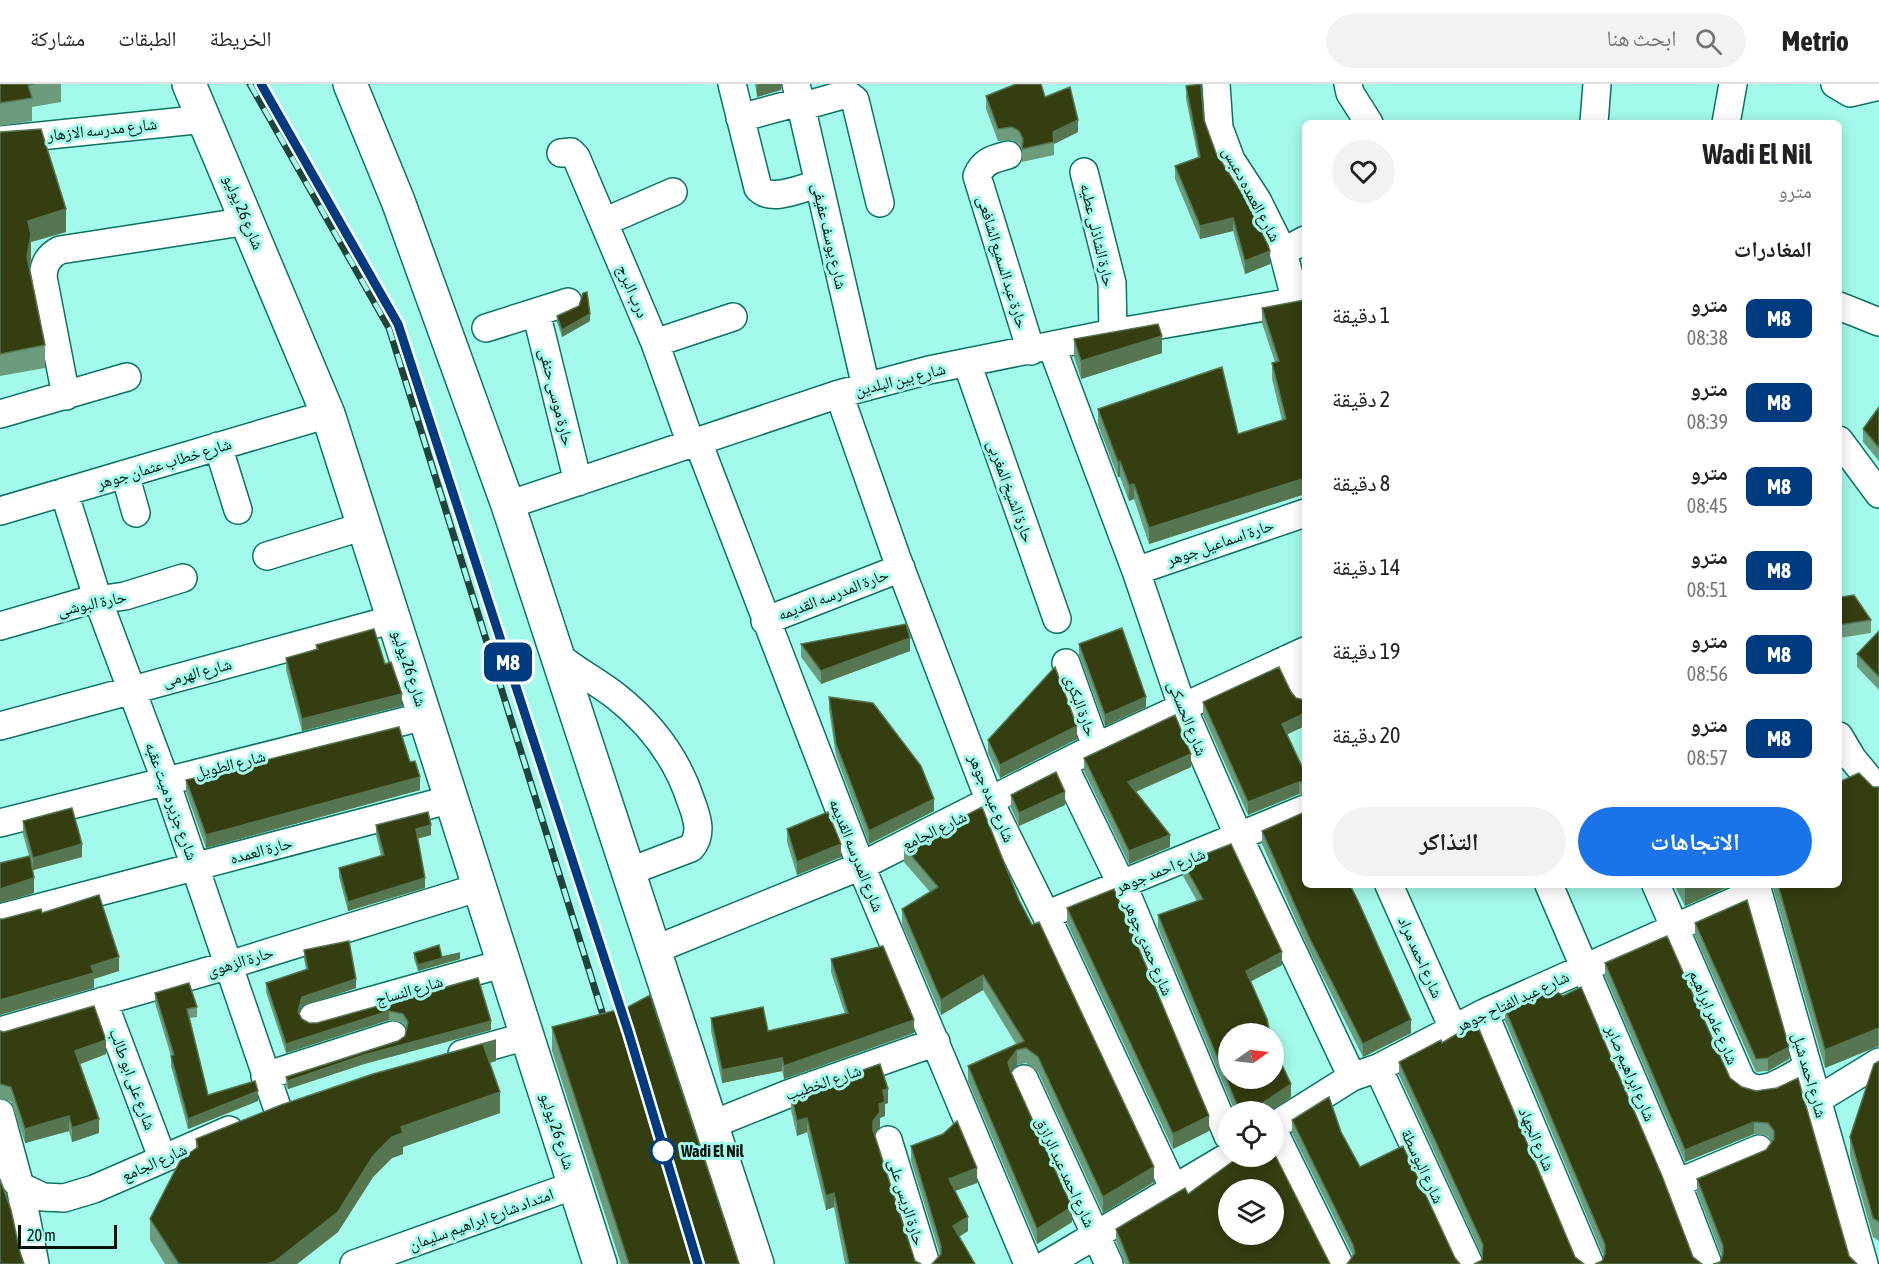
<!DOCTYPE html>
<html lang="ar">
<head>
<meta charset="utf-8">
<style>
  :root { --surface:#fff; --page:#f2f2f2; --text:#202124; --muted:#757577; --line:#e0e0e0; --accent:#1a73e8 }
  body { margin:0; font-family:"Asap Condensed","Noto Naskh Arabic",sans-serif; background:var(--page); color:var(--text); direction:rtl; height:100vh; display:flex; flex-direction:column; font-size:22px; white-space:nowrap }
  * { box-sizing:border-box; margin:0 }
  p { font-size:20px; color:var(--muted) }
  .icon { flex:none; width:33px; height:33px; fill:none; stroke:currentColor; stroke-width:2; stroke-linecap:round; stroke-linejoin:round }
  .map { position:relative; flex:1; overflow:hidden; direction:ltr }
  .side { position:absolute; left:1302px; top:36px; width:540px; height:768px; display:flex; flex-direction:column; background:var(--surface); border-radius:9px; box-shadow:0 3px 15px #0003; direction:rtl }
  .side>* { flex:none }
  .badge { padding:0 12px; border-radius:9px; font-size:21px; line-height:39px }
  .needle { width:39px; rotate:76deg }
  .tools { position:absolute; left:1218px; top:939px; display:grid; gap:12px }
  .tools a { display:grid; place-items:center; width:66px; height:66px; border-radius:50%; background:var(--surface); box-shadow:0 3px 15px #0003; font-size:30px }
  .scale { position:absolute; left:18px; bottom:15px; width:99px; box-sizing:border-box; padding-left:6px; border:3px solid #00130f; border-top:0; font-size:16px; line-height:21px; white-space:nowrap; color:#00130f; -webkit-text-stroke:4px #a4faea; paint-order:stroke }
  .map>.badge { position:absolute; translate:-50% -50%; box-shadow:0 0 0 3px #fff }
  h2 { padding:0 30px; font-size:22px; line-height:54px }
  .round { display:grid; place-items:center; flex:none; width:63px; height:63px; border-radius:32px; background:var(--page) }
  .summary { display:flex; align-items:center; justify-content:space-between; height:102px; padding:0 30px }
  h1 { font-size:28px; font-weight:700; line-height:45px }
  .button { display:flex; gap:12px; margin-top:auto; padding:12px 30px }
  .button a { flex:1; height:69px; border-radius:36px; background:var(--accent); color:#fff; font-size:24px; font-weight:700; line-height:69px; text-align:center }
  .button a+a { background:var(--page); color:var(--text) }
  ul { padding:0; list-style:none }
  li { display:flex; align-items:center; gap:18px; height:84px; padding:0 30px }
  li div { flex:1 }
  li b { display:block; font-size:22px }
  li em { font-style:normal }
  li .badge { min-width:66px; font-weight:700; text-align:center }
  header { display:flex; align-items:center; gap:36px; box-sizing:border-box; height:84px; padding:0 30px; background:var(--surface); border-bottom:2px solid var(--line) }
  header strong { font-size:28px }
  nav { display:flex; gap:33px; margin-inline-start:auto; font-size:21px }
  .search { width:420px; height:54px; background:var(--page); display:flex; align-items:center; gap:15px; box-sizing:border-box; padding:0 21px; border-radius:33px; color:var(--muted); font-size:22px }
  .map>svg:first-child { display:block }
</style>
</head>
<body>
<header>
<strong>Metrio</strong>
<div class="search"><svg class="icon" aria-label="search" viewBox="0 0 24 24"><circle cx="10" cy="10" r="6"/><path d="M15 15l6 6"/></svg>ابحث هنا</div>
<nav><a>الخريطة</a><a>الطبقات</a><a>مشاركة</a></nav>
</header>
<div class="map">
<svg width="1879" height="1180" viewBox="0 0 1879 1180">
  <rect width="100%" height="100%" fill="#a4faea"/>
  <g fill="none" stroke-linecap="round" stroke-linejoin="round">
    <g stroke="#0c7264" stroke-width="30">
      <path id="street" d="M732 0 758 104C771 119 801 104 818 100
        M796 0 866 303
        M1216 0 1219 44 1231 76 1257 116 1283 168 1296 218
        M1348 0 1350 9 1369 39
        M1835 0 1850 9 1879 2
        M800 23 843 11 850 12 855 16 880 119
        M740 34 799 18
        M1594 39 1597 0
        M1726 39 1733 0
        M0 56 205 35
        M561 69 571 68 576 73 655 259 691 360
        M1008 71C993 75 983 77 977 92L1031 267
        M1084 88 1112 199 1113 249
        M604 138 673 108
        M1283 168 1305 156
        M1839 222 1879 238
        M536 228 578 398
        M486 244 568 218
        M655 259 733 233
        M1052 263 1136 487 1182 622 1239 753 1352 993
        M967 279 1057 535
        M839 310 896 472 990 718 1046 831 1174 1105
        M66 312 43 193C44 180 48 172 60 166L248 137
        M0 330 127 293
        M1839 356 1879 410
        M698 358 861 782 1028 1180
        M218 362 238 426
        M125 390 136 429
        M64 408 98 516 165 695 278 1026
        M508 421 839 310 929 286 1113 249 1305 216
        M0 427 328 330
        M267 472 364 442
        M1136 487 1305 429
        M765 537 901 484
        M0 542 83 518 125 512 183 494
        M557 571C576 587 598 598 617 613 652 641 677 674 691 717 697 733 703 750 691 764L628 788
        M1287 575 1305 614
        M1066 579 1096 663
        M0 642 394 535
        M1839 652 1852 674 1879 707
        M1063 680 1130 818 1228 1052
        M0 739 425 632
        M1389 801 1453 944
        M1549 801 1677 1099 1708 1180
        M1656 801 1741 995C1758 1018 1787 994 1808 983
        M1756 801 1864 1180
        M1046 831 1305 725
        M0 834 452 715
        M654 866 861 782 1096 663 1305 567
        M103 917 162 1073
        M1484 929 1590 1180
        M313 933 505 879
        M0 947 229 881 480 803
        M462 970 527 952
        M1378 984 1469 1180
        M265 992 393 951
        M1024 995 1109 1180
        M1817 1016 1879 978
        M0 1029 20 1102 35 1180
        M711 1041 788 1010 936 958
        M1274 1042 1352 993 1378 984 1484 929 1757 807
        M1274 1048 1339 1180
        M888 1056 926 1180
        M0 1080 20 1102 43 1113 64 1114 94 1105 229 1046
        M1677 1099 1759 1065
        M354 1180 575 1101
        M1047 1180 1229 1072"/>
    </g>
    <g stroke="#0c7264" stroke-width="36">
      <path id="secondary" d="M189 0 328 330 600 1180
        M350 0 398 117 508 421 757 1180"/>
    </g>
    <use href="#street" stroke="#fff" stroke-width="27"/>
    <use href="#secondary" stroke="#fff" stroke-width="33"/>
    <g stroke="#22433d" stroke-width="7">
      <path id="rail" d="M250 0 389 244 608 947
        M261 0 398 240 626 942"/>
    </g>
    <use href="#rail" stroke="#a4faea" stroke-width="4.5" stroke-dasharray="14" stroke-linecap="butt"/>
  </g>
  <path fill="#6c9c7d" d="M0 0H61V18L32 23V37L0 42Z
    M755 0H781V6L757 13Z
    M1186 2 1204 36 1216 69 1270 180 1245 190 1233 147 1200 155 1175 95V82L1198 74 1186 15Z
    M986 12 1045 13 1078 48 1054 60V71L1022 78V65L1019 60 1012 56 998 57 986 25Z
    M0 48 66 148 31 158V174L30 184 45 261V284L0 292Z
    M1305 216V410L1149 460 1134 415 1129 417 1120 393H1118L1098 341V325L1238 350 1282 336 1272 295V279L1275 278 1262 239V224Z
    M557 232 590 237 562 253 557 238Z
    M1074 255 1162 269 1081 295 1074 273Z
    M1879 323V377L1863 358V345Z
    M1839 507 1842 513 1871 536V549L1839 554Z
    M1879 547V606L1857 583V570Z
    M801 560 910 567 821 600 801 573Z
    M1079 560 1146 623 1105 642 1079 571Z
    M316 561 385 580 402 622 302 647 286 586V574L316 565Z
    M829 613 934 727 869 760 836 672 829 626Z
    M1203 618 1287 650 1305 689V710H1299L1248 731 1203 631Z
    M1077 655 1000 694 988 669V656Z
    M1084 674 1191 683 1136 708 1170 763 1129 780 1084 687Z
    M410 678 420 706 206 764 186 708V696Z
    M1873 703H1879V962L1825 984 1772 801H1839Z
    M1011 711 1065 721 1019 742 1011 724Z
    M23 737 82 773 33 786 34 809 0 819V779L29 772 23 750Z
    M376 741 431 751 417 755 425 804 348 827 339 793V784L381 772 376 751Z
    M787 745 841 773 797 791 787 758Z
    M1262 747 1411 949 1363 973 1309 866 1262 760Z
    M904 763 1019 816 1154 1098 1103 1129 1038 988 1026 979 1017 981 1011 989 1072 1138 1037 1160 968 997V982L1016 960 983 906 941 931 902 840V825L930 808 904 778Z
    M1183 779 1282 881 1251 897 1228 950 1291 1013 1270 1028H1235L1158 844V831L1197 817 1183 792Z
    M1674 801H1732L1685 822Z
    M1067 824 1209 1047 1173 1065 1067 839Z
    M1695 839 1789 975 1768 987 1756 988 1695 852Z
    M304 866 356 904 302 922 299 931 302 935 309 939H317L478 894 491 946 364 980 288 1005 286 1002V993L398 957 405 952 407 945 403 939 389 936 286 969 266 908V899L306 885 304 875Z
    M414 869 442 873 460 875 418 887 414 875Z
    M831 875 914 949 784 995 782 987 722 999 711 947V934L768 947 845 930 831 888Z
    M1605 879 1730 994 1742 1003 1756 1007 1849 1172 1720 1178 1722 1173 1697 1108V1095L1766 1066 1772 1058 1768 1052 1754 1050 1685 1078 1605 892Z
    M155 909 197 923V933L190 934 208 1011 258 1017 188 1045 171 982V972L155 919Z
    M1505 925 1693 1173 1602 1177 1604 1173 1505 937Z
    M552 943 739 1180H621L552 967Z
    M0 947 106 970 80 980 99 1049 72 1058 69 1047 25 1059 11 1017 0 1015Z
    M496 977 490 979 500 1029 403 1063V1070L392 1074 373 1093 338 1148 297 1180H165L150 1156V1135L196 1065V1055Z
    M1879 977V1157L1873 1153 1850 1072V1053Z
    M1399 978 1575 1173 1482 1176V1172L1399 991Z
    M791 1011 888 1019 885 1020V1032L880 1034V1043L874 1050 915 1177 921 1180H845L834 1123 826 1126 807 1048 797 1052 791 1026Z
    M1292 1036 1341 1048 1360 1083 1455 1174 1353 1172 1292 1049Z
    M911 1062 977 1099 955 1107 968 1147 959 1153 940 1171 911 1077Z
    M1236 1075 1330 1180H1125L1116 1157V1145L1188 1110Z"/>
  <path fill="#567651" d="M760 0H781V6L757 13V1Z
    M1078 36V48L1054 60 1053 48Z
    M66 125V148L31 158V174L27 196 28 137Z
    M1233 134V147L1200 155V142Z
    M1270 167V180L1245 190V177Z
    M590 230V237L562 253V246Z
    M1162 252V269L1081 295V277Z
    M1120 377V393H1118V378Z
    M1305 394V410L1149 460V444Z
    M1134 400V415L1129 417V401Z
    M910 554V567L821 600V587Z
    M402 610V622L302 647V635Z
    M1146 613V623L1105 642V631Z
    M1305 629V642L1282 653V640Z
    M1077 642V655L1000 694V681Z
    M1191 670V683L1128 711V698Z
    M420 693V706L206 764V751Z
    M1299 698V710L1248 731V718Z
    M1065 708V721L1019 742V729Z
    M934 715V727L869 760V747Z
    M431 741V751L416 755V745Z
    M1170 751V763L1129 780V767Z
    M82 760V773L33 786V774Z
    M841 760V773L797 791V778Z
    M34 794V809L0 819V805Z
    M425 794V804L348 827V818Z
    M1690 801H1732L1685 822V803Z
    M1282 868V881L1246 900V887Z
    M460 869V875L418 887V881Z
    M119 873V887L94 895V904L0 931V916L91 882Z
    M983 891V906L941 931V916Z
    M356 895V904L302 922 298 937V928L302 913Z
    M389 927V936L286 969V960Z
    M914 936V949L784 995V982Z
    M1411 936V949L1363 973V960Z
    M491 937V946L364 980 288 1005V997L364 971Z
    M1878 944V962L1825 984V966Z
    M106 956V970L75 982V967Z
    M496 956V977L483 981V960Z
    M1789 963V975L1768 987V974Z
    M1017 966V981L1008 993V978Z
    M782 974V987L722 999V986Z
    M1291 1000V1013L1270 1028H1260V1021Z
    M888 1005V1019L885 1020V1032L880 1034V1043L873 1052V1037L883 1006Z
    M258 1007V1017L188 1045V1035Z
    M500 1008V1029L403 1063V1070L392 1074 373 1093 338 1148 297 1180H266L401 1043Z
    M69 1032V1047L25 1059V1045Z
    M1209 1032V1047L1173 1065V1050Z
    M807 1034V1048L797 1052V1037Z
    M99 1035V1049L72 1058V1044Z
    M1754 1038V1050L1685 1078V1066Z
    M1154 1083V1098L1103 1129V1113Z
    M977 1084V1099L949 1109V1095Z
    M834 1109V1123L826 1126V1112Z
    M1072 1123V1138L1037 1160V1145Z
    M968 1133V1147L953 1156V1142Z"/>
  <path fill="#343e10" stroke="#567651" stroke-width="1.5" fill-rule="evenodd" d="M0 0H34L28 1 32 14 0 19Z
    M1016 0H1041L1045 13 1070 3 1078 36 1053 48 1054 58 1022 65 1023 55 1019 47 1012 43 998 45 986 12Z
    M1201 0 1204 36 1216 69 1243 111 1268 161 1270 167 1245 177 1233 134 1200 142 1175 82 1200 73 1186 2Z
    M41 45 66 125 28 137 31 151 27 173 45 261 0 270V48Z
    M587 208 590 230 562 246 557 232 579 222 583 209Z
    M1305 216V394L1149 444 1134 400 1129 401 1120 377 1118 378 1098 325 1222 283 1238 350 1286 335 1272 279 1279 277 1262 224Z
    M1158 240 1162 252 1081 277 1074 255Z
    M1879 323V364L1863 345Z
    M1839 507 1842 513 1854 511 1871 536 1839 541Z
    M906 540 910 554 821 587 801 560Z
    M1122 544 1146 613 1105 631 1079 560Z
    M374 545 385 580 391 578 402 610 302 635 286 574 318 565 316 561Z
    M1879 547V593L1857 570Z
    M1055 583 1077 642 1000 681 988 656Z
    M1279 583 1291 608 1296 614 1305 616V629L1282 640 1305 689V697L1299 698 1248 718 1203 618Z
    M829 613 873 619 921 682 934 715 869 747 836 660Z
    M1175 631 1191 670 1128 698 1170 751 1129 767 1084 674Z
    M399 643 410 678 415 677 420 693 206 751 186 696Z
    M1056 688 1065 708 1019 729 1011 711Z
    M1859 689 1873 703H1879V944L1825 966 1778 801H1839V698Z
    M982 723 1019 816 1032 841 1039 838 1154 1083 1103 1113 1038 973 1026 964 1017 966 1008 978 1010 986 1072 1123 1037 1145 968 982 1024 957 983 891 941 916 902 825 938 803 904 763Z
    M72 724 82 760 33 774 23 737Z
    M428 728 431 741 416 745 425 794 348 818 339 784 384 771 376 741Z
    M828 728 841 760 797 778 787 745Z
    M1305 728V801H1350L1359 819 1411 936 1363 960 1309 853 1262 747Z
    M1231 760 1282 868 1246 887 1267 935 1270 950H1228V994H1274V961L1275 966 1291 1000 1260 1021V1028H1240L1158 831 1203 815 1183 779Z
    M30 772 34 794 0 805V779Z
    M1114 805 1209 1032 1173 1050 1067 824Z
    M99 811 119 873 91 882 94 889 0 916V835H3L41 825 42 829Z
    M1747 816 1789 963 1768 974 1756 975 1695 839Z
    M1667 852 1730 994 1742 1003 1756 1007 1777 1004 1798 994 1849 1172 1857 1180H1713L1720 1178 1723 1170V1162L1697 1095 1766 1066 1774 1055V1047L1768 1039 1754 1038 1685 1066 1605 879Z
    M349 857 356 895 302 913 298 928 302 935 309 939H317L478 894 491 937 364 971 288 997 286 993 398 957 405 952 408 938 403 930 389 927 286 960 266 899 308 885 304 866Z
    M439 861 442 873 460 869 418 881 414 869Z
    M883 862 914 936 784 982 782 974 722 986 711 934 763 923 768 947 848 929 831 875Z
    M189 899 197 923 187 925 208 1011 255 997 258 1007 188 1035 171 972 174 971 155 909Z
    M1581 903 1662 1092 1693 1173 1702 1180H1595L1602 1177 1605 1170V1161L1505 925 1552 904 1563 912Z
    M650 911 739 1180H629L552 943 628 923Z
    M94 922 106 956 75 967 99 1035 72 1044 69 1032 25 1045 11 1003 0 1000V947L4 948Z
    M1476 938 1575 1173 1584 1180H1474L1482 1176 1483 1161 1399 978 1441 956 1442 959Z
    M496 956 483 960 500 1008 401 1043 403 1049 392 1053 373 1072 338 1128 274 1178 266 1180H179L150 1135 181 1075 198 1063 196 1055 281 1021 373 990Z
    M1879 977V1138L1873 1134 1850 1053 1874 980Z
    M880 980 888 1005 883 1006 885 1018 879 1020 880 1028 873 1037V1046L915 1177 921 1180H849L834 1109 826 1112 807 1034 797 1037 791 1011Z
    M1329 1013 1341 1048 1360 1083 1403 1062 1455 1174 1460 1180H1347L1355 1169 1353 1161 1292 1036Z
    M957 1037 977 1084 949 1095 968 1133 953 1142 975 1180H932L941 1170V1162L911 1062 943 1050Z
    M1274 1069 1330 1180H1130L1116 1145 1185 1104 1188 1110 1236 1075 1238 1072H1274ZM1228 1106H1274V1150H1228Z
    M0 1095 11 1126 20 1168 24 1180H0Z"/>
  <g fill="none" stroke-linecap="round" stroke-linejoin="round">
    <g stroke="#fff" stroke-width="14">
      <path id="line" d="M261 0 398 240 628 947 698 1180"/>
    </g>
    <use href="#line" stroke="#003b80" stroke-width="9"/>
  </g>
  <circle fill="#fff" stroke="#003b80" stroke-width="3" cx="663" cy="1067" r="12"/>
  <g text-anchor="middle" stroke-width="6" stroke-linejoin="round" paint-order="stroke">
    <g font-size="16" fill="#00130f" stroke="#a4faea">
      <text transform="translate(102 45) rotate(-6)" y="6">شارع مدرسه الازهار</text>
      <text transform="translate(1252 110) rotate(62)" y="6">شارع العمده دعبس</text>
      <text transform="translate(244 128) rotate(67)" y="6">شارع 26 يوليو</text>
      <text transform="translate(1098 151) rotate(77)" y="6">حارة الشاذلى عطيه</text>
      <text transform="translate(830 152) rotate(77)" y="6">شارع يوسف عفيفى</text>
      <text transform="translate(1003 178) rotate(73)" y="6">حارة عبد السميع الشافعى</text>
      <text transform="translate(633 207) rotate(67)" y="6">درب البرج</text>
      <text transform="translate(900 295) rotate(-14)" y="6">شارع بين البلدين</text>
      <text transform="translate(557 313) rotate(76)" y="6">حارة موسى حنفى</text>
      <text transform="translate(164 379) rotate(-17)" y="6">شارع خطاب عثمان جوهر</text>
      <text transform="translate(1011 407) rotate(70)" y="6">حارة الشيخ المغربى</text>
      <text transform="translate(1220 458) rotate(-19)" y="6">حارة اسماعيل جوهر</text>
      <text transform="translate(833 510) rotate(-21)" y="6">حارة المدرسه القديمه</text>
      <text transform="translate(92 519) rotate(-12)" y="6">حارة البوشى</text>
      <text transform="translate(410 584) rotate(72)" y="6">شارع 26 يوليو</text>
      <text transform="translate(197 588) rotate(-15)" y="6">شارع الهرمى</text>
      <text transform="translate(1081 621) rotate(70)" y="6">حارة البكرى</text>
      <text transform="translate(1188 634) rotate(68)" y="6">شارع الحسكى</text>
      <text transform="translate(230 680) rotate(-14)" y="6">شارع الطويل</text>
      <text transform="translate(992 714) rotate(67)" y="6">شارع عبده جوهر</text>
      <text transform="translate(172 717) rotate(70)" y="6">شارع جزيره ميت عقبه</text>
      <text transform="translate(934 746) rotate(-26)" y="6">شارع الجامع</text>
      <text transform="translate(261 766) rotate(-15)" y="6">حارة العمده</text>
      <text transform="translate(857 771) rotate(68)" y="6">شارع المدرسه القديمه</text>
      <text transform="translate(1160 786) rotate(-22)" y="6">شارع احمد جوهر</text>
      <text transform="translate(1149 864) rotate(67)" y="6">شارع حمدى جوهر</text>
      <text transform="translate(1421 873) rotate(66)" y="6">شارع احمد مراد</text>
      <text transform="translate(240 877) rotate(-17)" y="6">حارة الزهوى</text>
      <text transform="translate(409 906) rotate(-16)" y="6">شارع النساج</text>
      <text transform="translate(1512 917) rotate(-25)" y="6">شارع عبد الفتاح جوهر</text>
      <text transform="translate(1714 933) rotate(67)" y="6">شارع عامر ابراهيم</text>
      <text transform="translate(1631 989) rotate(67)" y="6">شارع ابراهيم صابر</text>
      <text transform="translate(1810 991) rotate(74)" y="6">شارع احمد شبل</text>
      <text transform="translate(133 995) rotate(70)" y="6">شارع على ابو طالب</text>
      <text transform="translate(823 998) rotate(-19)" y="6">شارع الخطيب</text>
      <text transform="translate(558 1047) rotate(72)" y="6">شارع 26 يوليو</text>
      <text transform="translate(1537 1055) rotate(67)" y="6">شارع الجهاد</text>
      <text transform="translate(154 1078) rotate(-24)" y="6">شارع الجامع</text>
      <text transform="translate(1423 1082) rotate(65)" y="6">شارع البوسطة</text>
      <text transform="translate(1066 1088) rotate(65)" y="6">شارع احمد عبد الرازق</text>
      <text transform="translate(907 1118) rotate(73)" y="6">حارة الريس على</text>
      <text transform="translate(481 1135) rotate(-20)" y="6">امتداد شارع ابراهيم سليمان</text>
    </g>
    <g font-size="16" font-weight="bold" fill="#00130f" stroke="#a4faea" text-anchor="start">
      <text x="681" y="1073">Wadi El Nil</text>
    </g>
  </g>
</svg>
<div class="tools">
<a><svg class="needle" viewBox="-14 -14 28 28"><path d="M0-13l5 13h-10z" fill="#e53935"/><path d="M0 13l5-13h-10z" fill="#757577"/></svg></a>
<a><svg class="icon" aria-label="locate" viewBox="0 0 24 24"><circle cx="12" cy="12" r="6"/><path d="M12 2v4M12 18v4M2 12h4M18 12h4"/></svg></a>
<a><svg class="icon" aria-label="layers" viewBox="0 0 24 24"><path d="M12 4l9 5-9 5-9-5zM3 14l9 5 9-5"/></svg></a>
</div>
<div class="scale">20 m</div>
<b class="badge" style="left:508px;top:578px;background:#003b80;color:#fff">M8</b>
<section class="side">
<div class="summary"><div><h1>Wadi El Nil</h1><p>مترو</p></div><a class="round"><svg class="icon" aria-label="heart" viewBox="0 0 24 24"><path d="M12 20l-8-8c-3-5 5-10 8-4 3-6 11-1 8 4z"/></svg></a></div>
<h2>المغادرات</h2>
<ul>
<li><span class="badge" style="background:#003b80;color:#fff">M8</span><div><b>مترو</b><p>08:38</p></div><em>1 دقيقة</em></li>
<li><span class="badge" style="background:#003b80;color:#fff">M8</span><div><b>مترو</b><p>08:39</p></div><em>2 دقيقة</em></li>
<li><span class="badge" style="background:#003b80;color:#fff">M8</span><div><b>مترو</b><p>08:45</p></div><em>8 دقيقة</em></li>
<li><span class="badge" style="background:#003b80;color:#fff">M8</span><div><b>مترو</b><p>08:51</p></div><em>14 دقيقة</em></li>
<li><span class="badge" style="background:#003b80;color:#fff">M8</span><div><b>مترو</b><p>08:56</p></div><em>19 دقيقة</em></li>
<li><span class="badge" style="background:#003b80;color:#fff">M8</span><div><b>مترو</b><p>08:57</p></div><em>20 دقيقة</em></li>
</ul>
<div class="button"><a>الاتجاهات</a><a>التذاكر</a></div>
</section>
</div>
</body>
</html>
